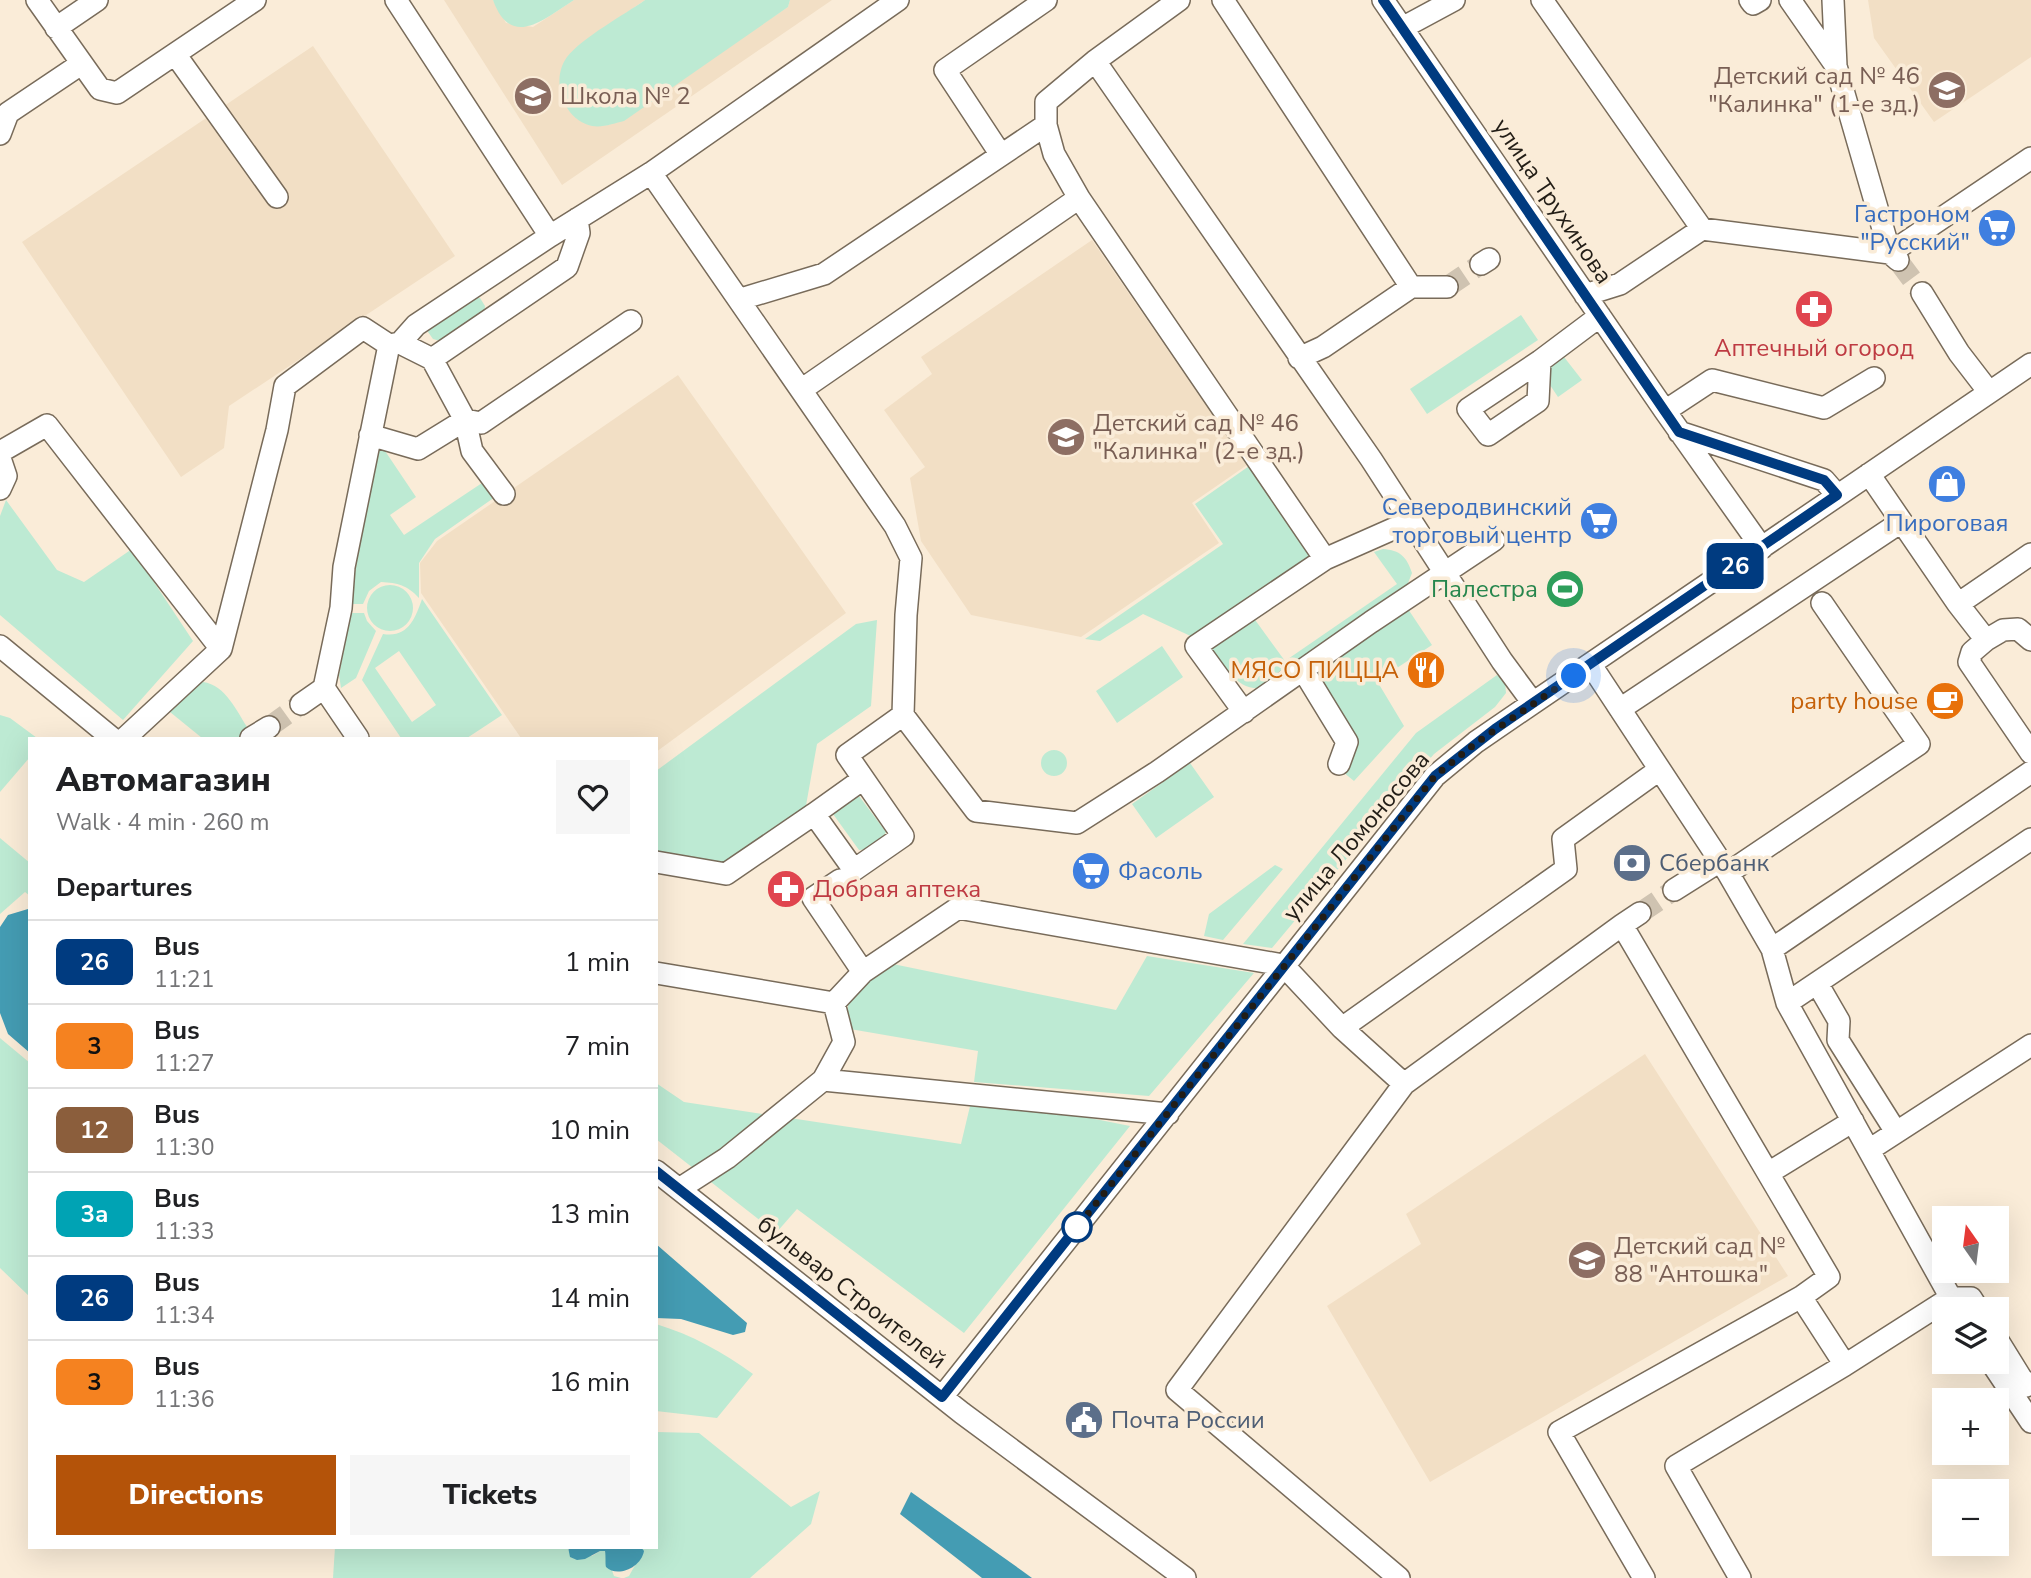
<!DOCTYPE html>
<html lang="en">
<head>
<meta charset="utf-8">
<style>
  :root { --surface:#fff; --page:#f6f6f6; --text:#202124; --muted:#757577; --line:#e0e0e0; --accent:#b45309 }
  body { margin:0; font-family:"Nunito Sans",sans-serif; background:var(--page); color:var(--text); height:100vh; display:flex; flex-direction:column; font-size:26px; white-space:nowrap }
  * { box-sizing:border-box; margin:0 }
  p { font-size:23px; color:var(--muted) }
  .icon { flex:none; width:38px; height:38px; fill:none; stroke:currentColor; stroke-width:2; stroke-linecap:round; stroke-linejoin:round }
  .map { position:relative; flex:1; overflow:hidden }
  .drawer { position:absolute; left:28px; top:737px; width:630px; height:812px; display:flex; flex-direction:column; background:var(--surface); border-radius:0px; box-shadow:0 7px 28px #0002 }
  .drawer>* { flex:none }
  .badge { padding:0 14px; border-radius:10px; font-size:24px; line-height:46px }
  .needle { width:46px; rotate:346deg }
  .tools { position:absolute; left:1932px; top:1206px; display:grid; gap:14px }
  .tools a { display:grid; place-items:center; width:77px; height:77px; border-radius:0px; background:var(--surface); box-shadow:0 7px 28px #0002; font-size:35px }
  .you { position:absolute; width:35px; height:35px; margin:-18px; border:5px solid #fff; border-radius:50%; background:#1a73e8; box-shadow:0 0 0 10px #1a73e833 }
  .map>.badge { position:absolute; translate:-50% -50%; box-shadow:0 0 0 4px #fff }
  h2 { padding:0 28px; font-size:26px; line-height:63px }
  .round { display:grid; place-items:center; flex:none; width:74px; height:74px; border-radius:0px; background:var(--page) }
  .headline { display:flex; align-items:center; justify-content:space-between; height:119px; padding:0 28px }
  h1 { font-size:33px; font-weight:800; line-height:52px }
  .button { display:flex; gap:14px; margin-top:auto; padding:14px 28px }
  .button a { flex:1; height:80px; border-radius:0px; background:var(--accent); color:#fff; font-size:28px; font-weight:800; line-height:80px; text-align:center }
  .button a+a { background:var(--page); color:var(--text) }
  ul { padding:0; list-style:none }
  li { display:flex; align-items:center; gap:21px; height:84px; padding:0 28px; border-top:2px solid var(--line) }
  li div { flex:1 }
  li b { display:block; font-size:26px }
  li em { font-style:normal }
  li .badge { min-width:77px; font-weight:700; text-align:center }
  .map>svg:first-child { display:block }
</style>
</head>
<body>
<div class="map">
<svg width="2031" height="1578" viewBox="0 0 2031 1578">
  <rect width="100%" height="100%" fill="#faecd8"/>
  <path fill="#f2dfc5" d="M444 0H493L506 23 533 27 574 0H645L577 47V118L592 126 609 125 788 7 790 0H832L562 185Z
    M1868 0H2031V57L1934 122 1874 38Z
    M313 46 455 256 229 406 224 448 181 477 22 242Z
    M1092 240 1247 465 1192 503 1219 543 1081 637 971 615 921 541 910 478 925 467 884 410 932 374 921 357Z
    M678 375 846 613 656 752V738H521L421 593 420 563 437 541Z
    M1645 1054 1788 1276 1430 1482 1327 1306 1421 1244 1406 1214Z"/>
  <path fill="#bdead3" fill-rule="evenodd" d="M493 0H574C544 19 511 50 493 0Z
    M645 0H790L788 7 624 121C615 123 603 128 592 126 563 120 550 80 567 57 583 37 624 15 645 0Z
    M473 296 480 298 485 306 484 313 440 341 433 339 428 332 429 325Z
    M1521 315 1538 340 1427 414 1410 389Z
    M1564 357 1582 380 1558 397 1548 382 1550 368Z
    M377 439 416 497 390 515 404 535 485 481 495 497 435 539 419 563V598C407 585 398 583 381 582L369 591 363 604H350Z
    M1252 464 1317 557 1197 639 1143 614 1100 641 1085 639 1223 544 1195 504Z
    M6 500 57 570 84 582 132 549 193 641 123 720 0 615V516Z
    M1383 549C1400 550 1407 557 1412 573L1406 588 1262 688C1236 691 1224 665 1210 646L1253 617 1285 661 1397 584 1374 552Z
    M367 608a23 23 0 1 1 46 0a23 23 0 1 1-46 0Z
    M422 599 502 715 467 738H401L362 680 383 634C408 638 415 619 422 599ZM399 651 436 705 412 722 375 668Z
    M1406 606 1432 645 1377 681 1404 726 1354 781 1343 772 1351 744 1306 675Z
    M351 613H364L367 621 376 631 356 678 341 688 339 675Z
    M877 620 871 706 817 744 805 811 725 865 656 853V771L856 624Z
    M1162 646 1183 677 1117 723 1096 691Z
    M1497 675 1505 682 1506 693 1495 707 1434 754 1272 948 1243 944 1416 733Z
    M203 682C226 685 237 712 249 730L240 738H202L170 712 181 696Z
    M0 715 10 718 37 738H30V757L0 792Z
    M1041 763a13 13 0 1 1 26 0a13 13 0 1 1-26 0Z
    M1190 763 1214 797 1156 838 1132 804Z
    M859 796 886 832C879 844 873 849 859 850L833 814Z
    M0 838 30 863V896L25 892 0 914Z
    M1275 865 1283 869 1223 940 1204 936 1209 914Z
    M1147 956 1254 973 1149 1096 974 1082 978 1051 850 1029C841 990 860 984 888 963L1116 1010Z
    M0 1038 30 1063V1297L0 1268Z
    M656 1083 684 1102 961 1144 971 1102 1050 1110 1130 1126 964 1333 797 1209 776 1233 656 1139Z
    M656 1324C692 1335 723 1352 753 1374L717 1418 656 1411Z
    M656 1432 699 1433 791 1507 820 1491 811 1524 750 1578H624L629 1576 643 1551 641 1547H656Z
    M335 1547H568V1550L592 1556 600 1551H605L614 1576 621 1578H333Z"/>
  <path fill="#449cb3" d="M28 909 30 910V1053L8 1034 0 1013V927L8 915Z
    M656 1244 747 1323 745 1332 733 1335 681 1319 656 1318Z
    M911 1492 1021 1570 1032 1578H982L900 1514Z
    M568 1547H641L644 1551C641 1568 617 1578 606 1567 605 1564 606 1556 605 1551H600L585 1559 577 1560 570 1557Z"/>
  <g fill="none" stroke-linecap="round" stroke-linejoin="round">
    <path stroke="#cfc3b1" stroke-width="21" stroke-dasharray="21 10" stroke-linecap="butt" d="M1899 262 1922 293
      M1447 287 1481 264
      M269 727 301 704
      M1640 913 1674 890"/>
    <g stroke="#786b5a" stroke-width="24">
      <path id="minor" d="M37 0 100 89 117 93 255 0
        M396 0 550 236
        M1223 0 1411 287
        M1383 0 1665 411 1762 548
        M1542 0 1702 229 1890 253 1836 66 1833 0
        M1750 0 1753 4 1760 0
        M1790 0 1836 66
        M56 28 97 0
        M1402 28 1454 0
        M175 54 277 197
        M1095 61 1371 459 1502 661 1533 703
        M0 134 8 113 81 64
        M1001 155 945 70 1046 0
        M651 173 895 526 911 558 906 615 903 715
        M1079 198 1325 559 1411 521
        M1898 260 1890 253 2031 158
        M1481 264 1489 259
        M1922 293 1959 353 1989 392
        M1585 295 1620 284 1702 229
        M741 299 824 274 1046 125V102L1095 61 1179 0
        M400 343 432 359 567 267 579 233 577 219
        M1299 358 1323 347 1411 287H1447
        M432 359 465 420 481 423 631 321
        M1540 361 1538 401 1488 435 1468 409 1540 361 1600 316
        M801 390 1079 198 1054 154 1046 125
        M1665 411 1712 380 1824 408 1874 378
        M1679 432 1824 480 1837 495
        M370 435 418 449 465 420 472 451 504 494
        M0 452 47 425 221 649 125 738
        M0 458 6 476 0 489
        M1869 474 1958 604 1986 640 2003 630 2018 629 2031 640
        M1958 604 2031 554
        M1986 640 1972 652 1969 662 2031 753
        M0 646 112 738
        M221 649 277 430 285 386 363 328 389 345
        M1591 665 1728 873 1772 949 1787 1003 1957 1309
        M1303 670 1347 742 1339 764
        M301 704 324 688
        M1620 709 1901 522
        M1244 712 1196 646 1325 559
        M251 738 269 727
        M358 738 324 688 341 608 344 567 389 345 400 343 416 325 550 236 651 173 898 0
        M814 814 863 779
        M656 862 726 874 814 814 854 870 903 836 847 755 903 715 976 811 1077 823 1157 772 1371 622 1494 540
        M1728 873 1919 744 1822 603
        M840 880 813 898 863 972
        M1674 890 1720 861
        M1640 913 1622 925 1829 1277 1801 1297 1559 1432 1644 1578
        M1772 949 2031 772
        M656 973 834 1003 863 972 958 908 1283 965 1342 1028 1404 1084 1622 925
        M1817 983 1839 1021 1838 1040 1896 1132
        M834 1003 844 1042 823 1080 1168 1114
        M1787 1003 2031 839
        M1342 1028 1566 869 1563 839 1659 770
        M1869 1150 2031 1045
        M656 1171 962 1413 1185 1578
        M1770 1172 1853 1121
        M679 1189 727 1158 823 1080
        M1801 1297 1845 1365
        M1997 1339 2026 1386 2031 1383
        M1991 1362 2031 1422
        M942 1397 1435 776 1476 742 1533 703 2031 364
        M1399 1578 1177 1390 1404 1084
        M1740 1578 1676 1466 1845 1365 1950 1298H1971L1978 1309"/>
    </g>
    <use href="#minor" stroke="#fff" stroke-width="21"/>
  </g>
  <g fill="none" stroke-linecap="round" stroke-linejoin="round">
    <g stroke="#fff" stroke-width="16">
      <path id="line" d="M656 1171 942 1397 1435 776 1495 729 1837 495 1824 480 1679 432 1383 0"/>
    </g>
    <use href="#line" stroke="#003b80" stroke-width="10"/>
    <path stroke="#221d16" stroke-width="7" stroke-dasharray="0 12.6" d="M1077 1227 1071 1235 1435 776 1476 743 1574 676"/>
  </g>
  <defs>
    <g id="school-disc" transform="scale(2.0125)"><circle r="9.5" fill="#8d6e63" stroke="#faecd8"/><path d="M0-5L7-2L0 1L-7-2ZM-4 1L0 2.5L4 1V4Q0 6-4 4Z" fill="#fff"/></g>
    <g id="supermarket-disc" transform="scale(2.0125)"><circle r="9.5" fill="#3f7fe0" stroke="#faecd8"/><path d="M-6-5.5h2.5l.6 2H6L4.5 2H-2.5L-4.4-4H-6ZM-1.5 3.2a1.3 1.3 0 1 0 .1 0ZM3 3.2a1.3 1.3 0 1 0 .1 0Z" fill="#fff"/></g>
    <g id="pharmacy-disc" transform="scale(2.0125)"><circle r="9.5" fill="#e0444e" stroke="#faecd8"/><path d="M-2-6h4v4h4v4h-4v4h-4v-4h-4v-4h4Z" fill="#fff"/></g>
    <g id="shop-disc" transform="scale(2.0125)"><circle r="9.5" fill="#3f7fe0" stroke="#faecd8"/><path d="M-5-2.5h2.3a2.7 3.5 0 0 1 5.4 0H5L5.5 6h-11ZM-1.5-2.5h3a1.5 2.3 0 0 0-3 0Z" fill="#fff"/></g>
    <g id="stadium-disc" transform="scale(2.0125)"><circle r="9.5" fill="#2e9e5b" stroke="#faecd8"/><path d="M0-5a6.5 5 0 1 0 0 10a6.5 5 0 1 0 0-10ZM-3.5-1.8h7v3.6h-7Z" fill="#fff"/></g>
    <g id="restaurant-disc" transform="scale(2.0125)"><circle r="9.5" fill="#e8710a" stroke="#faecd8"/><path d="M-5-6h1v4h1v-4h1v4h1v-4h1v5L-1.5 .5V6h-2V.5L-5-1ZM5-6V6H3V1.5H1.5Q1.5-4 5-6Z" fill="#fff"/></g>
    <g id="cafe-disc" transform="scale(2.0125)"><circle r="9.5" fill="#e8710a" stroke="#faecd8"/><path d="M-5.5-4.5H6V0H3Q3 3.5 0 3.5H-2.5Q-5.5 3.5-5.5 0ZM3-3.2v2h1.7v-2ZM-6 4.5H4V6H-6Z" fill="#fff"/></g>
    <g id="bank-disc" transform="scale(2.0125)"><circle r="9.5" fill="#5c6f8a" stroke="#faecd8"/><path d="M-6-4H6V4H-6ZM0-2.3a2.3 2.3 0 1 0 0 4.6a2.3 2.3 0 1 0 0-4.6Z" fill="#fff"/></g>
    <g id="civic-disc" transform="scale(2.0125)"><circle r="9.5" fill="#5c6f8a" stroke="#faecd8"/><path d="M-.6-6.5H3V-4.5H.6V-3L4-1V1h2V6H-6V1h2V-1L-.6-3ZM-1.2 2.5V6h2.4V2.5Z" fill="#fff"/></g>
  </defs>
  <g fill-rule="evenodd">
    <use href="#school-disc" x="1947" y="90"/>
    <use href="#school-disc" x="533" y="96"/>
    <use href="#supermarket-disc" x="1997" y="228"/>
    <use href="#pharmacy-disc" x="1814" y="309"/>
    <use href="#school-disc" x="1066" y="437"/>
    <use href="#shop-disc" x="1947" y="484"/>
    <use href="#supermarket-disc" x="1599" y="521"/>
    <use href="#stadium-disc" x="1565" y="589"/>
    <use href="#restaurant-disc" x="1426" y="670"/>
    <use href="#cafe-disc" x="1945" y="701"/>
    <use href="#bank-disc" x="1632" y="863"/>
    <use href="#supermarket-disc" x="1091" y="871"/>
    <use href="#pharmacy-disc" x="786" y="889"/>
    <use href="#school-disc" x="1587" y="1260"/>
    <use href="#civic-disc" x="1084" y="1420"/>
  </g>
  <circle fill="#fff" stroke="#003b80" stroke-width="3.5" cx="1077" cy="1227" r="14"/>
  <g text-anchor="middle" stroke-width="7" stroke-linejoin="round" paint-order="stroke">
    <g font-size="24" fill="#785e54" stroke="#faecd8" text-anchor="start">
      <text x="1920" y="84" text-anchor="end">Детский сад № 46<tspan x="1920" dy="28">"Калинка" (1-е зд.)</tspan></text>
      <text x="560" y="104">Школа № 2</text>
      <text x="1093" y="431">Детский сад № 46<tspan x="1093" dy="28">"Калинка" (2-е зд.)</tspan></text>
      <text x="1614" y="1254">Детский сад №<tspan x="1614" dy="28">88 "Антошка"</tspan></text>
    </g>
    <g font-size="24" fill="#221d16" stroke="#faecd8">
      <text transform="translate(1553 201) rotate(56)" y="8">улица Трухинова</text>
      <text transform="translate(1356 836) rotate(-50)" y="8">улица Ломоносова</text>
      <text transform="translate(852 1292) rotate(38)" y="8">бульвар Строителей</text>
    </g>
    <g font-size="24" fill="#366cbe" stroke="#faecd8" text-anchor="end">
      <text x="1970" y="222">Гастроном<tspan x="1970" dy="28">"Русский"</tspan></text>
      <text x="1572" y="515">Северодвинский<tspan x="1572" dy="28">торговый центр</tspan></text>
      <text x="1947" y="531" text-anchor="middle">Пироговая</text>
      <text x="1118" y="879" text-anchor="start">Фасоль</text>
    </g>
    <g font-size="24" fill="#be3a42" stroke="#faecd8">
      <text x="1814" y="356">Аптечный огород</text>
      <text x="813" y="897" text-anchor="start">Добрая аптека</text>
    </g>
    <g font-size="24" fill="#27864d" stroke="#faecd8" text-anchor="end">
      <text x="1538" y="597">Палестра</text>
    </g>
    <g font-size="24" fill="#c56008" stroke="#faecd8" text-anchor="end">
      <text x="1399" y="678">МЯСО ПИЦЦА</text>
      <text x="1918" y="709">party house</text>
    </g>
    <g font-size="24" fill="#4e5e75" stroke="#faecd8" text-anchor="start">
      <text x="1659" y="871">Сбербанк</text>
      <text x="1111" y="1428">Почта России</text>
    </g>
  </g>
</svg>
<div class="tools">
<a><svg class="needle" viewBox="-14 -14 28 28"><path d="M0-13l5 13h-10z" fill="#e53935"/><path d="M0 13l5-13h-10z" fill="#757577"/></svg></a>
<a><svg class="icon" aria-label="layers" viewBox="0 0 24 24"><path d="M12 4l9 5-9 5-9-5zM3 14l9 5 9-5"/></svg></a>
<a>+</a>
<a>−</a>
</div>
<div class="you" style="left:1574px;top:676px"></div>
<b class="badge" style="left:1735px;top:566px;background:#003b80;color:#fff">26</b>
<section class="drawer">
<div class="headline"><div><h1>Автомагазин</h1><p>Walk · 4 min · 260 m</p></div><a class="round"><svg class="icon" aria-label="heart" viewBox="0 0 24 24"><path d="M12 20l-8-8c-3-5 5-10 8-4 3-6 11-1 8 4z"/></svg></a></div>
<h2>Departures</h2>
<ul>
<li><span class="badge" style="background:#003b80;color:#fff">26</span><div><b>Bus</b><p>11:21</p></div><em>1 min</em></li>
<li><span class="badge" style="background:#f58220;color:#111">3</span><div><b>Bus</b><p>11:27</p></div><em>7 min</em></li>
<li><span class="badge" style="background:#8b5e3c;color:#fff">12</span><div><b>Bus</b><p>11:30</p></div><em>10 min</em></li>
<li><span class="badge" style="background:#00a3b4;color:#fff">3а</span><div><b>Bus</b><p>11:33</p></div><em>13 min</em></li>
<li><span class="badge" style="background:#003b80;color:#fff">26</span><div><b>Bus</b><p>11:34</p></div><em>14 min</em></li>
<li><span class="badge" style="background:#f58220;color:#111">3</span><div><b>Bus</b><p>11:36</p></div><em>16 min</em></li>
</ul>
<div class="button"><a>Directions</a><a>Tickets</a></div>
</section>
</div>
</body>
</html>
